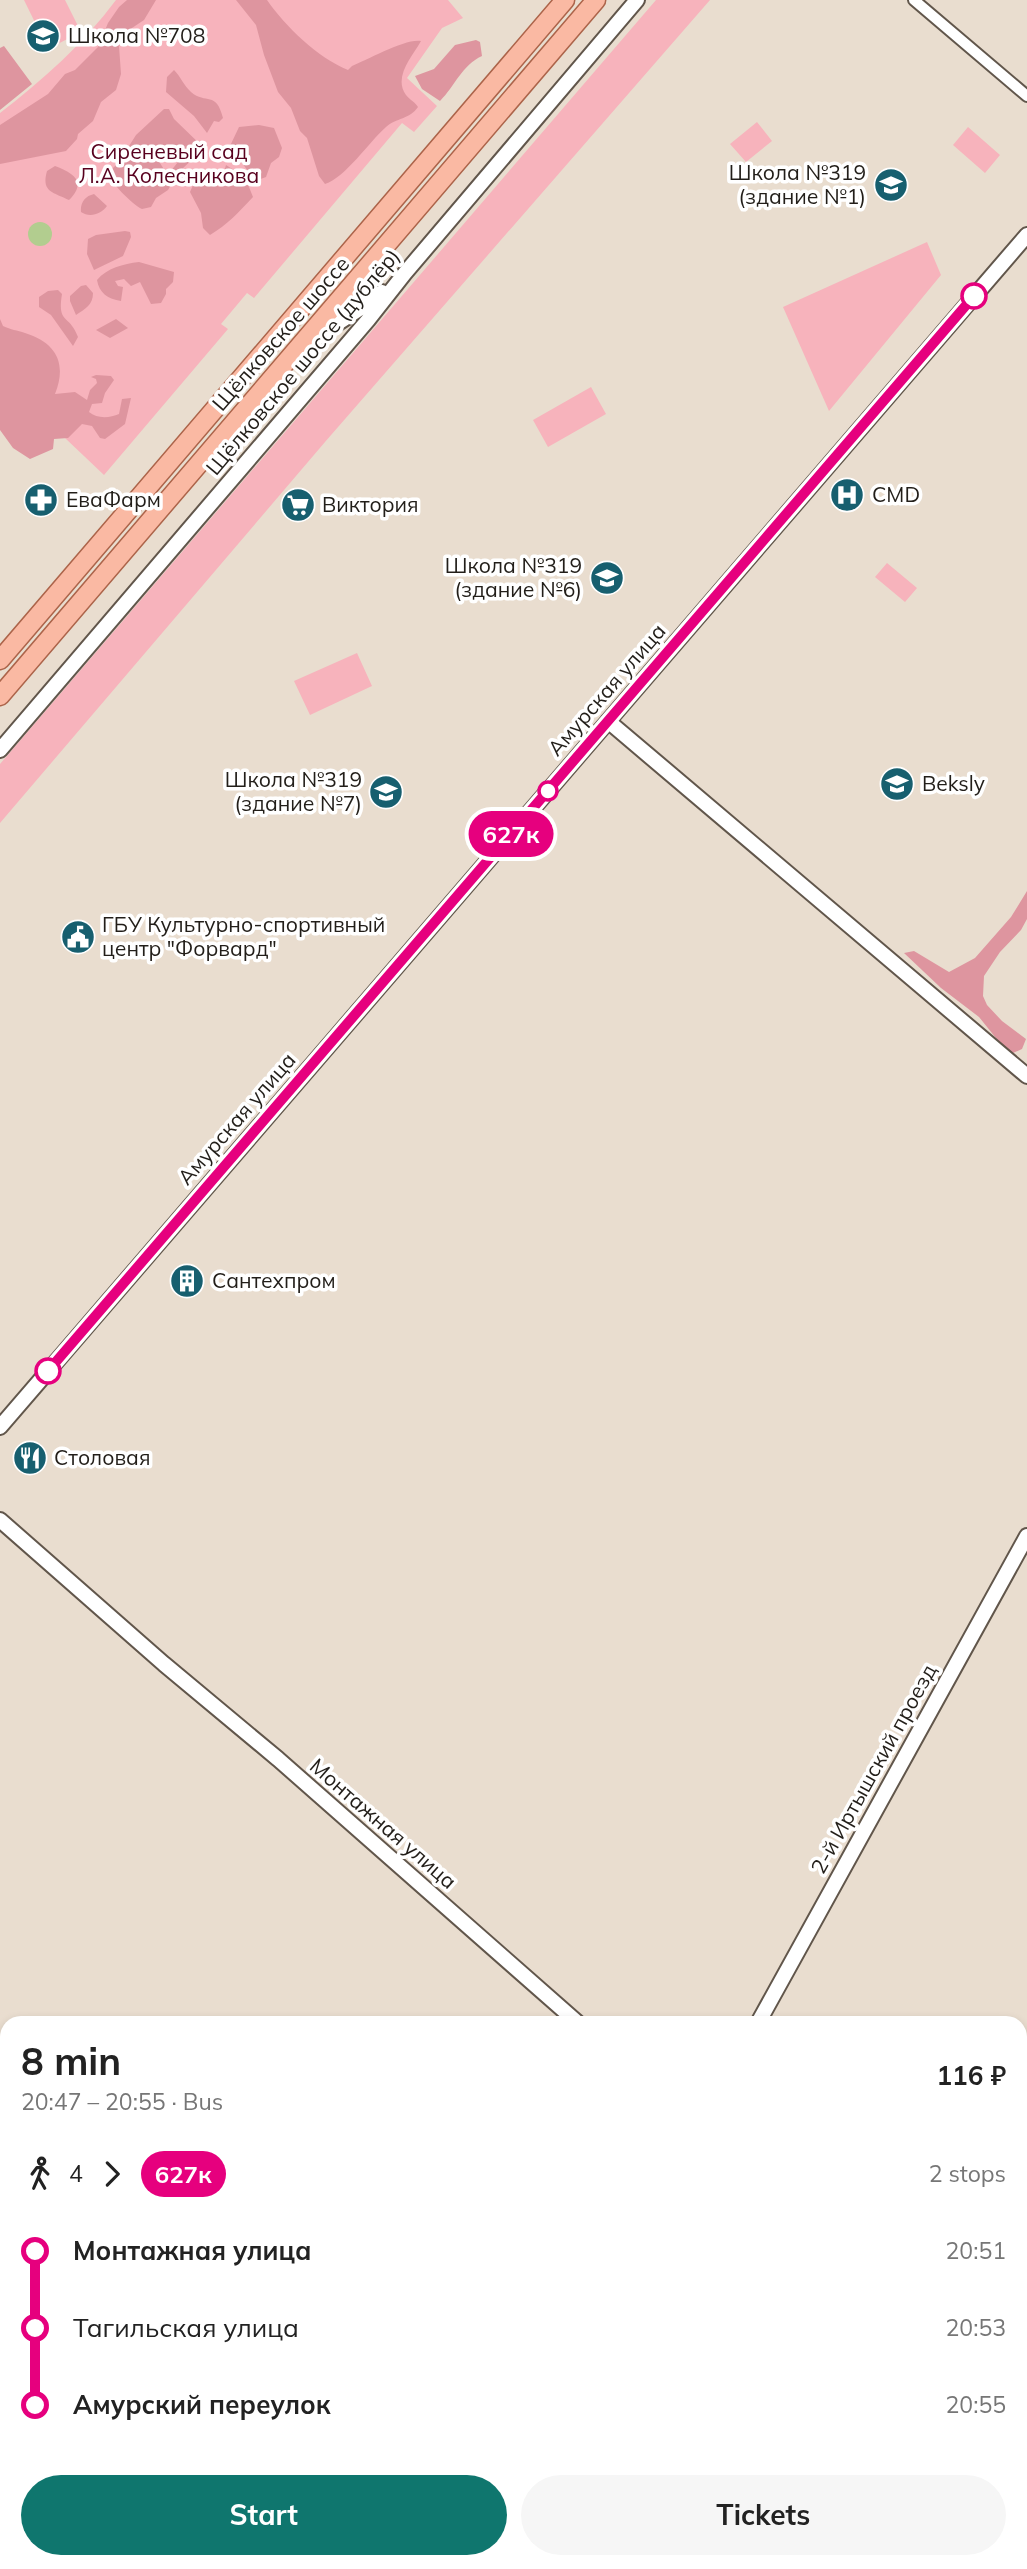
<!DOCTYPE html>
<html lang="en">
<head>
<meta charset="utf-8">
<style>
  :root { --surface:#fff; --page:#f6f6f6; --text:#222; --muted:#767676; --accent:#0f766e }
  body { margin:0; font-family:Mulish,sans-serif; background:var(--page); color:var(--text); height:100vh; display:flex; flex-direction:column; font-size:26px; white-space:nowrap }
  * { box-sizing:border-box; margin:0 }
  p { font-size:23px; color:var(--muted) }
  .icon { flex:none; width:38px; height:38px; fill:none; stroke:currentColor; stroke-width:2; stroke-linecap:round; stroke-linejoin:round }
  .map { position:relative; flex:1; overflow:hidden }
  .details { position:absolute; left:0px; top:2016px; width:1027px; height:553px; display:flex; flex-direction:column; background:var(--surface); border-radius:21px 21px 0 0; box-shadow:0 4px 10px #0003 }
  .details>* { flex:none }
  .badge { padding:0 14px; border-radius:23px; font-size:24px; line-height:46px }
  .map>.badge { position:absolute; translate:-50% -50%; box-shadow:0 0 0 4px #fff }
  .legs { display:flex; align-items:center; gap:10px; height:77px; padding:0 21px; font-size:23px }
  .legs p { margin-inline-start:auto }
  .head { display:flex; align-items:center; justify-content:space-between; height:119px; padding:0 21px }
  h1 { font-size:38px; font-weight:700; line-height:52px }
  .button { display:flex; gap:14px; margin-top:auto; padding:14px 21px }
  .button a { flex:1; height:80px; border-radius:42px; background:var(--accent); color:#fff; font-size:28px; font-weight:700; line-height:80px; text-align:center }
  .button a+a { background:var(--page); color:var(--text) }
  ul { padding:0 21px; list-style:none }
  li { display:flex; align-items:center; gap:24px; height:77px; font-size:26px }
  li i { display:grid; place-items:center; width:10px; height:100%; margin:0 9px; background:currentColor }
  li i::after { content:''; width:18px; height:18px; margin:-9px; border:5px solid; border-radius:50%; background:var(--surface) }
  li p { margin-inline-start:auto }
  li:first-child i { background:linear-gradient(#0000 50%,currentColor 0) }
  li:last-child i { background:linear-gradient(currentColor 50%,#0000 0) }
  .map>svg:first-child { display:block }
</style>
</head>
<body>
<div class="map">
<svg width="1027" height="2569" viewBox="0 0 1027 2569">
  <rect width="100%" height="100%" fill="#e9ddcf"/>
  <path fill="#f7b3bc" d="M24 0H65L81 32 48 49Z
    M116 0H448L463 18 442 28 407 78 437 106 414 132 402 123 254 298 247 293 221 324 228 329 104 475 45 419 0 356V113C43 80 83 44 116 0Z
    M656 0H710L325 442 0 823V764Z
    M757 122 772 141 746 162 730 144Z
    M968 127 1000 155 985 173 953 145Z
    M927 242 941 275 829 411 783 307Z
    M591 387 606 414 548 447 533 420Z
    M887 563 917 588 905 602 875 577Z
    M357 653 372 686 310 715 294 681Z"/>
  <path fill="#de959f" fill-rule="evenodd" d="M127 0H156L144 20 132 28 119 46 121 74 116 90 101 102 93 121 78 134 77 139 66 151 0 164V125L48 94 65 74 75 70 98 47 108 23 119 7Z
    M236 0H267C285 26 318 58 348 70L352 66C367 60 406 38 421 41 412 57 393 77 406 95 410 100 415 102 418 107 410 119 396 118 386 127 368 143 346 177 325 184L319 176 307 138 300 131 291 108 278 92 264 55 256 25Z
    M476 40 480 42 482 56C462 65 455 86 440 101L422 89 415 76 434 69 455 45Z
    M4 46 32 84 0 110V48Z
    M174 70C181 77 184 86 191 92 206 105 216 90 223 118L219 122 214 121 207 133 194 116 166 92 167 77Z
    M164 109H169L174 119 204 148 178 173 168 190 156 198 151 207 142 209C132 204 111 183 108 173L119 162 136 135ZM173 145 177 148 182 157 170 172 165 171 155 155 163 148Z
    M259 125 274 128 282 148 279 157 271 163 266 177 258 180 250 174 230 146 239 127Z
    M226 165 245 177 253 197C239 212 227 225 210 235L203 228 201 213 190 192 194 183 209 177 219 187 224 185 223 175Z
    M55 166C74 173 87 182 69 200 53 192 41 192 47 171Z
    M94 194 107 206C101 214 90 218 81 212 80 203 85 196 94 194Z
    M125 231 130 232 131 237 123 256 94 270 87 254 88 239 96 235Z
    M139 262 174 272 173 282 166 289V294L161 303 151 304 140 282 131 286 124 279 115 281 118 286 123 287 121 301C108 299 99 293 97 280 107 268 123 264 139 262Z
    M86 285 93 293C93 305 85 309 76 315L70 301V296L81 286Z
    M58 290 62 294C57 325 69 313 78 337L73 346 51 315 39 307V297L48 291Z
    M0 319 3 326C11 330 17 330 25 333 57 343 67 364 55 394L75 392 87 400 90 390 97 383 96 379 91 377 96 375 111 376 114 380 105 393 102 403 92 404 89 412C97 419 110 418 119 414L122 399 131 398 125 424 105 439 100 438 92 426 82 424 68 438 54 439 53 449 30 459 13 448 0 430Z
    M116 319 128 328 110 338 96 330Z
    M1027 891V919L1021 930 1000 952 984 976 983 996 987 1005 1002 1021 1026 1039 1022 1049 1013 1053 1004 1048 979 1017 941 988 904 953 914 951 949 972 975 958 1011 917Z"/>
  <path fill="#b2cd8f" d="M28 234a12 12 0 1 1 24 0a12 12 0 1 1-24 0Z"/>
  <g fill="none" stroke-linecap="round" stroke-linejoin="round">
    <g stroke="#61564b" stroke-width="14">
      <path id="minor" d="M914 0 1027 96"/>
    </g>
    <g stroke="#61564b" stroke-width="18">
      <path id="tertiary" d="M311 343C333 324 360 311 382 292
        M608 721 1027 1076
        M0 750 368 320 405 273 637 0
        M0 1427 1027 235
        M0 1520 164 1664 278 1759 578 2023
        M758 2023 1027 1536"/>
    </g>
    <g stroke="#61564b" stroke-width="19">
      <path id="secondary" d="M1020 2290 1027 2293
        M0 2492 7 2499
        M63 2562 69 2569
        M250 2569 258 2562"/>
    </g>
    <g stroke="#ac644a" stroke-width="21">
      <path id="primary" d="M0 660 565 0
        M0 696 596 0"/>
    </g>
    <use href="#minor" stroke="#fff" stroke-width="10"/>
    <use href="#tertiary" stroke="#fff" stroke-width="14"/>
    <use href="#secondary" stroke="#fcdcd1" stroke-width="16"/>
    <use href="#primary" stroke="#fab9a3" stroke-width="18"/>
    <g stroke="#5d564f" stroke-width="5">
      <path id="rail" d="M1020 2220 1027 2213
        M1020 2533 1027 2530
        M649 2569 656 2562
        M718 2569 726 2562
        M919 2569 938 2562"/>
    </g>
    <use href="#rail" stroke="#fff" stroke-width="2.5" stroke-dasharray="8" stroke-linecap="butt"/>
  </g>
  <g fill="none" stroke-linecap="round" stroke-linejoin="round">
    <g stroke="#fff" stroke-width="16">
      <path id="line-1" d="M48 1371 974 296"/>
    </g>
    <use href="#line-1" stroke="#e6007e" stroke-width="10"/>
  </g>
  <defs>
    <g id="school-disc" transform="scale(1.75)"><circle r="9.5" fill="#175f6f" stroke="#fff"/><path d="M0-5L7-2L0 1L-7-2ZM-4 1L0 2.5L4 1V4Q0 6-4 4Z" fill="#fff"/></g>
    <g id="hospital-disc" transform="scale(1.75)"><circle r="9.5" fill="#175f6f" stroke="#fff"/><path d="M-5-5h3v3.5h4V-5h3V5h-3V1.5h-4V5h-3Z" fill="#fff"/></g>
    <g id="pharmacy-disc" transform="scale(1.75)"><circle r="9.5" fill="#175f6f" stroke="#fff"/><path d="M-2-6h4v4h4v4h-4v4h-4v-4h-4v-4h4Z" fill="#fff"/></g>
    <g id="supermarket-disc" transform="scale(1.75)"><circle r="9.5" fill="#175f6f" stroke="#fff"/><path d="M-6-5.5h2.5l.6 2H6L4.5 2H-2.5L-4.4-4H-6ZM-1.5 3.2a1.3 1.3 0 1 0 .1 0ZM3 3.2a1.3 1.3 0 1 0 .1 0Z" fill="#fff"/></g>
    <g id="civic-disc" transform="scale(1.75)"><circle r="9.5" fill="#175f6f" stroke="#fff"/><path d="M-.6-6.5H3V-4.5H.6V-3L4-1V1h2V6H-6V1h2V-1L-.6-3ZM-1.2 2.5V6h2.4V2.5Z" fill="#fff"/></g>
    <g id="building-disc" transform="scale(1.75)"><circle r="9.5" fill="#175f6f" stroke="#fff"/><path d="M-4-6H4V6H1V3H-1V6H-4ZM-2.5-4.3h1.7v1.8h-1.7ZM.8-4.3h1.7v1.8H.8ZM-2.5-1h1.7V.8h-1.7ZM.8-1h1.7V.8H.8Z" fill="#fff"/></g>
    <g id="restaurant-disc" transform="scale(1.75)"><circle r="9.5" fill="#175f6f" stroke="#fff"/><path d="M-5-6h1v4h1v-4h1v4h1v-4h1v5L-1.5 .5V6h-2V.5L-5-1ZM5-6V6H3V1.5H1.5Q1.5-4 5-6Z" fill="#fff"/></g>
  </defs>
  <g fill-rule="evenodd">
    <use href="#school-disc" x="43" y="36"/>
    <use href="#school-disc" x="891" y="185"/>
    <use href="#hospital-disc" x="847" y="495"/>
    <use href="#pharmacy-disc" x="41" y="500"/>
    <use href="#supermarket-disc" x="298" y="505"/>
    <use href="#school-disc" x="607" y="578"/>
    <use href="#school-disc" x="897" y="784"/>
    <use href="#school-disc" x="386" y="792"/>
    <use href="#civic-disc" x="78" y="937"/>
    <use href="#building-disc" x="187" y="1281"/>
    <use href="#restaurant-disc" x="30" y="1458"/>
  </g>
  <g fill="#fff" stroke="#e6007e" stroke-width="3.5">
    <circle cx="974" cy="296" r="12"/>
    <circle cx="548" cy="791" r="9"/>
    <circle cx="48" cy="1371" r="12"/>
  </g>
  <g text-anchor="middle" stroke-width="7" stroke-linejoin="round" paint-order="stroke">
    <g font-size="21" fill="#221e19" stroke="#fff" text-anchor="start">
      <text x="68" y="43">Школа №708</text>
      <text x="866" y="180" text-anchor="end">Школа №319<tspan x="866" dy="24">(здание №1)</tspan></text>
      <text x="872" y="502">CMD</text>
      <text x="66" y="507">ЕваФарм</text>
      <text x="322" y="512">Виктория</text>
      <text x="582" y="573" text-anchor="end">Школа №319<tspan x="582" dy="24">(здание №6)</tspan></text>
      <text x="362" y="787" text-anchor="end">Школа №319<tspan x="362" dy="24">(здание №7)</tspan></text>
      <text x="922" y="791">Beksly</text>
      <text x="102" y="932">ГБУ Культурно-спортивный<tspan x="102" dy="24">центр "Форвард"</tspan></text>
      <text x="212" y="1288">Сантехпром</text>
      <text x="54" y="1465">Столовая</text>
    </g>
    <g font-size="21" fill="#58001e" stroke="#fff">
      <text x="169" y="159">Сиреневый сад<tspan x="169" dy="24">Л.А. Колесникова</tspan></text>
    </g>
    <g font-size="21" fill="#221e19" stroke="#fff">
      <text transform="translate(281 334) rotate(-49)" y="7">Щёлковское шоссе</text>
      <text transform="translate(303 362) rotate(-50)" y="7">Щёлковское шоссе (дублёр)</text>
      <text transform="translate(607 690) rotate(-49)" y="7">Амурская улица</text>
      <text transform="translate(237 1119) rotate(-49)" y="7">Амурская улица</text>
      <text transform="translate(874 1769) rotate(-61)" y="7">2-й Иртышский проезд</text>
      <text transform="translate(383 1824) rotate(41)" y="7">Монтажная улица</text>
    </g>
  </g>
</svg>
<b class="badge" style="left:511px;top:834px;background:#e6007e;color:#fff">627к</b>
<section class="details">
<div class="head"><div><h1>8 min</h1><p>20:47 – 20:55 · Bus</p></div><b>116 ₽</b></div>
<div class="legs"><svg class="icon" aria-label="walk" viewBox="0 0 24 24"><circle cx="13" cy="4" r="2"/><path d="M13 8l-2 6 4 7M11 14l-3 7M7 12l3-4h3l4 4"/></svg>4<svg class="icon" aria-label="forward" viewBox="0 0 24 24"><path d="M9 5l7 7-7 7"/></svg><b class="badge" style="background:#e6007e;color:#fff">627к</b><p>2 stops</p></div>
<ul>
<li><i style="color:#e6007e"></i><b>Монтажная улица</b><p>20:51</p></li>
<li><i style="color:#e6007e"></i><span>Тагильская улица</span><p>20:53</p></li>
<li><i style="color:#e6007e"></i><b>Амурский переулок</b><p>20:55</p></li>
</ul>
<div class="button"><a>Start</a><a>Tickets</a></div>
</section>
</div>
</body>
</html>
